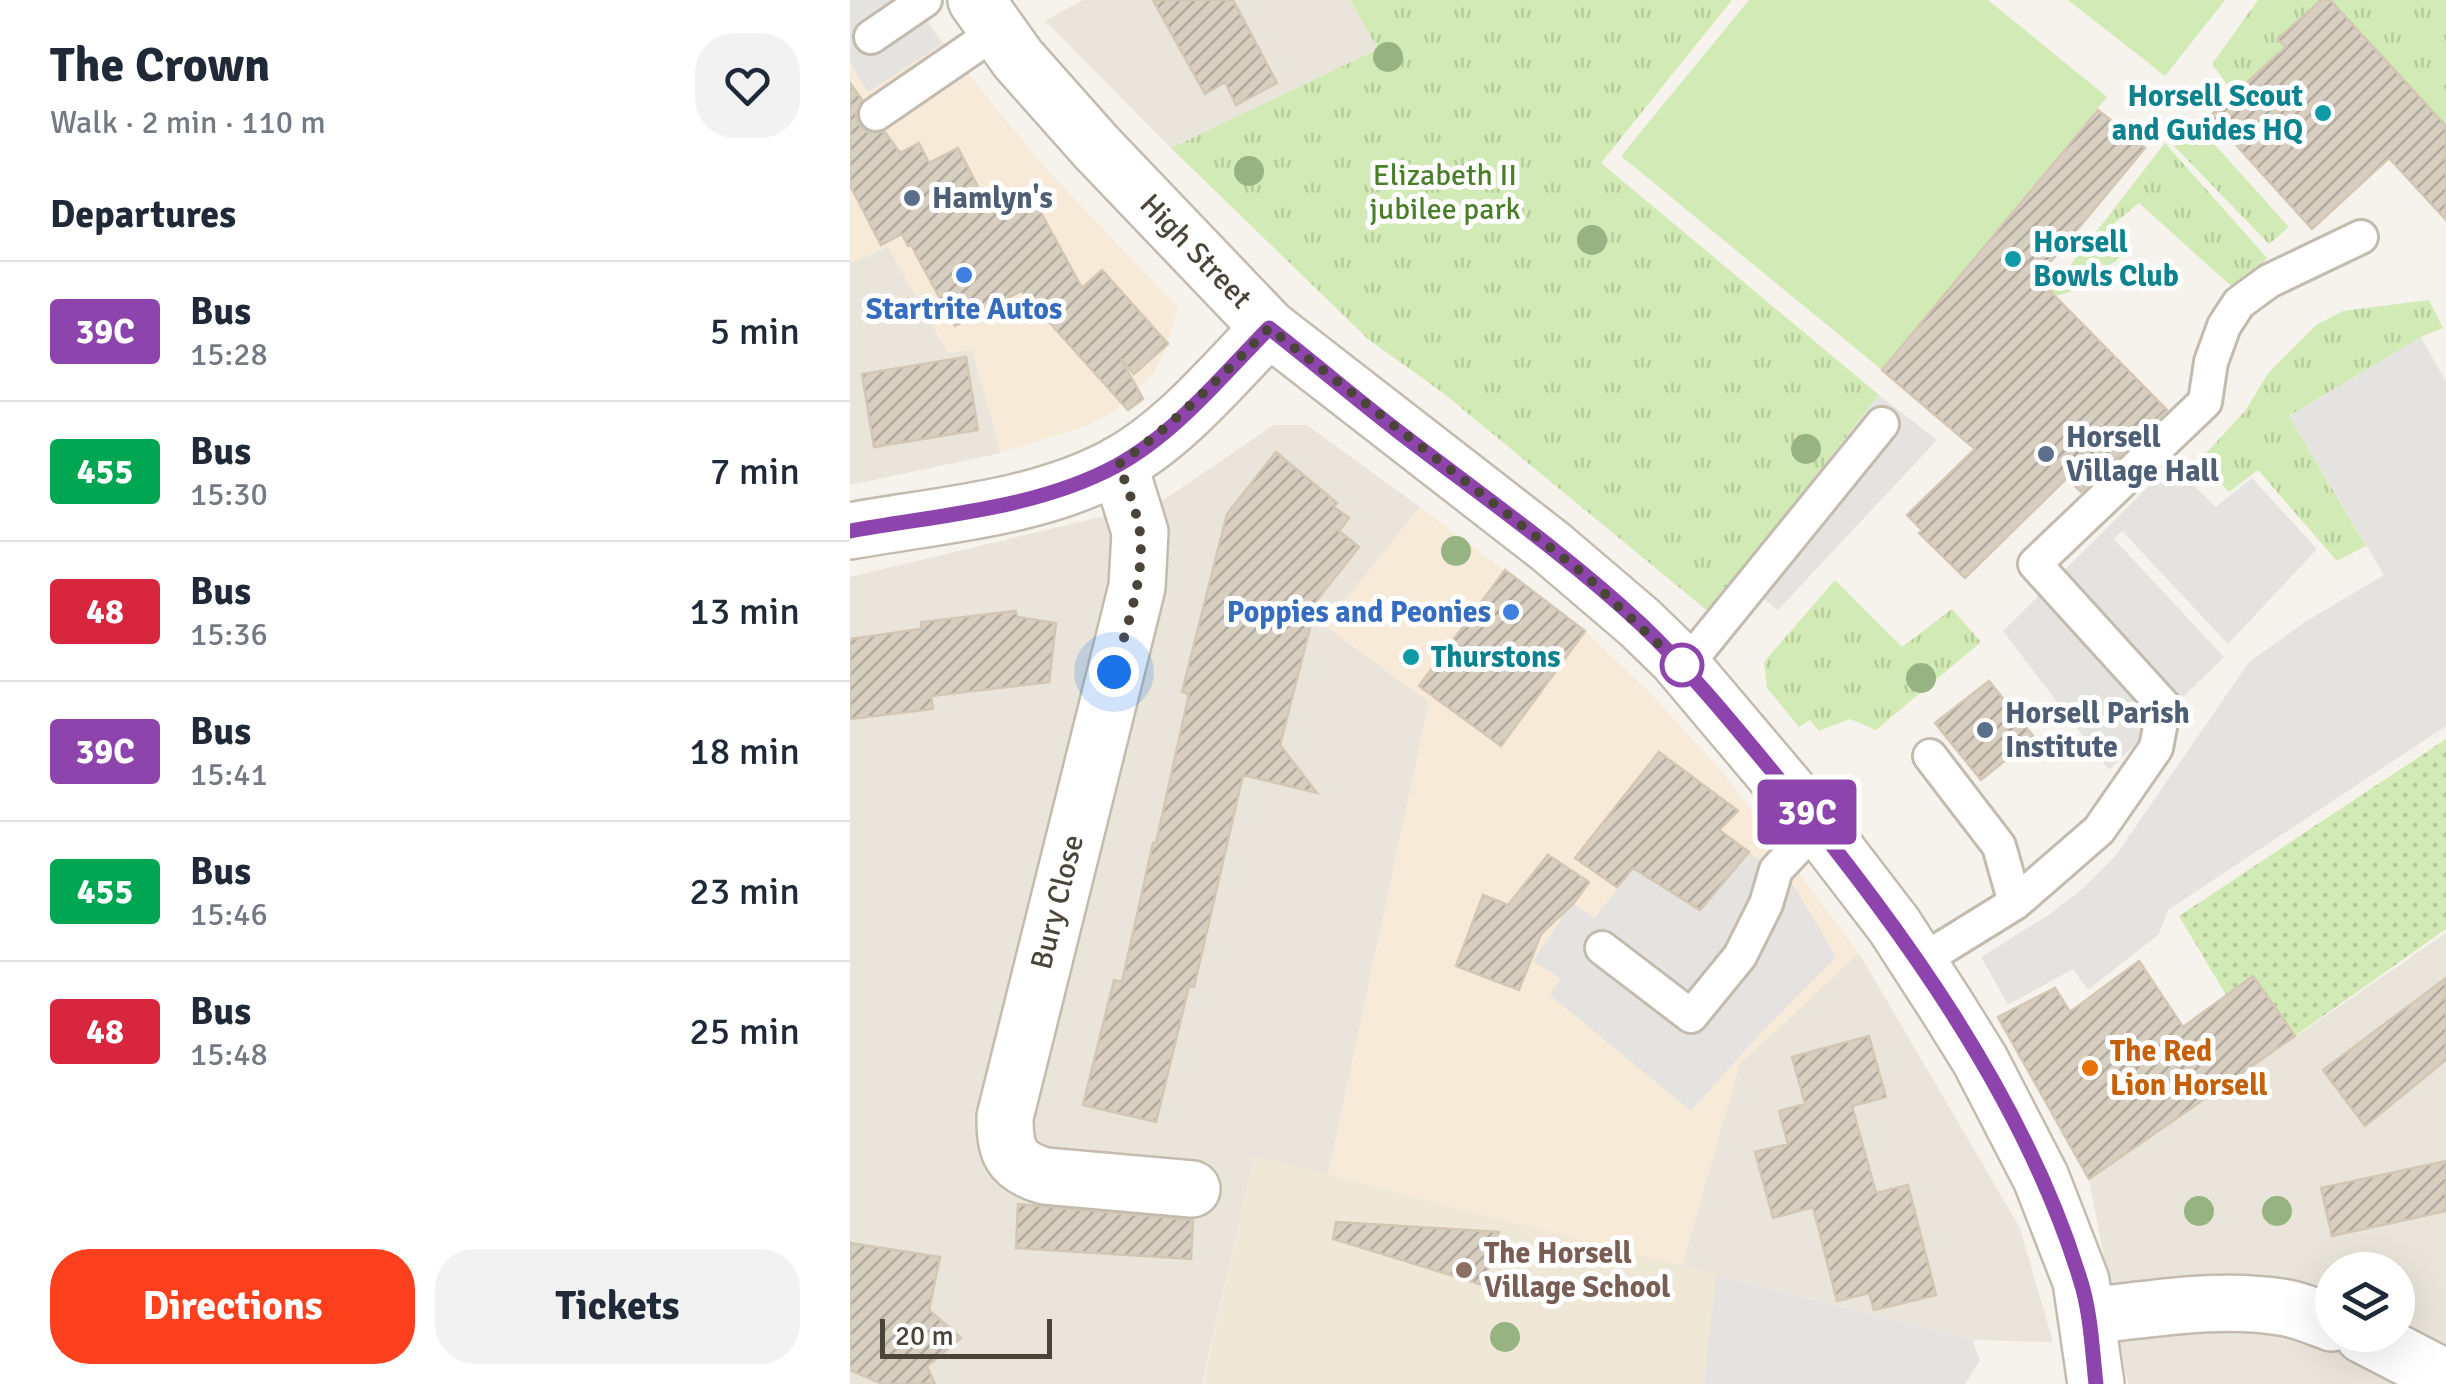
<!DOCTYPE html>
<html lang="en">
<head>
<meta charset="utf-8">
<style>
  :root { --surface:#fff; --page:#f2f2f3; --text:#1f2937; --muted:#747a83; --line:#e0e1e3; --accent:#fc3f1d }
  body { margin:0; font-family:Signika,sans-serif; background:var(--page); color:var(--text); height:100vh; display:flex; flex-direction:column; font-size:38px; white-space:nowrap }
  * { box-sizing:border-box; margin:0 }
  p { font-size:32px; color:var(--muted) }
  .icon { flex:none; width:55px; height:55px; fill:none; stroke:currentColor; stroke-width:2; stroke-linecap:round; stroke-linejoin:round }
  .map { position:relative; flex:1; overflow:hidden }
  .sheet { display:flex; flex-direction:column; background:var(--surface); width:850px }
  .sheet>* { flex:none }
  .badge { padding:0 20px; border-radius:8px; font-size:35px; line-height:65px }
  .controls { position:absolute; left:1465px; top:1252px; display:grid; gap:20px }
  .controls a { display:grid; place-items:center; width:100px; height:100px; border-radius:50%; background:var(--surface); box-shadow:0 10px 40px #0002; font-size:50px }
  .scale { position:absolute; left:30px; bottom:25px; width:172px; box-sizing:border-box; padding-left:10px; border:5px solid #4b4439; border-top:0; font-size:28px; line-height:35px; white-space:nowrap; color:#4b4439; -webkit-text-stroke:8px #fff; paint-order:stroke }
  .you { position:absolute; width:50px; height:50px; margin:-25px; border:8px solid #fff; border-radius:50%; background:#1a73e8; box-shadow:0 0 0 15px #1a73e833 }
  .map>.badge { position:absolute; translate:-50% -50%; box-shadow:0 0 0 5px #fff }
  h2 { padding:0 50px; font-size:38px; line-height:90px }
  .round { display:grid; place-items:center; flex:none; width:105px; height:105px; border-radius:40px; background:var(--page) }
  .headline { display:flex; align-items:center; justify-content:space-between; height:170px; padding:0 50px }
  h1 { font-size:48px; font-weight:800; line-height:75px }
  .cta { display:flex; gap:20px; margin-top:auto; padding:20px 50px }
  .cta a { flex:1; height:115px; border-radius:40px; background:var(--accent); color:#fff; font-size:40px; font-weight:800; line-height:115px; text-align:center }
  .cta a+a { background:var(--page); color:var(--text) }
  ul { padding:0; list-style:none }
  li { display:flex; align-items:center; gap:30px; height:140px; padding:0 50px; border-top:2px solid var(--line) }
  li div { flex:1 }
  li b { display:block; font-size:38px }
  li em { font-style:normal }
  li .badge { min-width:110px; font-weight:700; text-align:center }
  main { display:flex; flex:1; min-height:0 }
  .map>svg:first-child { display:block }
</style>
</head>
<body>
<main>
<section class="sheet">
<div class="headline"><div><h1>The Crown</h1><p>Walk · 2 min · 110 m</p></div><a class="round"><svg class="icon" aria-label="heart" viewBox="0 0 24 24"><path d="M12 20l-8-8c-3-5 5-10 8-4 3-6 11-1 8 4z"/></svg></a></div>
<h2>Departures</h2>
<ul>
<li><span class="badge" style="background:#8e44ad;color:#fff">39C</span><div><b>Bus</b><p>15:28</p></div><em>5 min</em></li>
<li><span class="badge" style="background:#00a651;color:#fff">455</span><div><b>Bus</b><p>15:30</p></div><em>7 min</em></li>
<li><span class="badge" style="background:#d7263d;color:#fff">48</span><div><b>Bus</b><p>15:36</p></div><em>13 min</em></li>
<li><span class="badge" style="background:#8e44ad;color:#fff">39C</span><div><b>Bus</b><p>15:41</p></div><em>18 min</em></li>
<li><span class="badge" style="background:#00a651;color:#fff">455</span><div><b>Bus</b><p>15:46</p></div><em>23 min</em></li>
<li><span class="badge" style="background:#d7263d;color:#fff">48</span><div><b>Bus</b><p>15:48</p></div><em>25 min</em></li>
</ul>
<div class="cta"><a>Directions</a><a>Tickets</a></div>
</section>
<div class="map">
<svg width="1596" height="1384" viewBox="0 0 1596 1384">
  <defs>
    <pattern id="grass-tufts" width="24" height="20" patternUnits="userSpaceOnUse" patternTransform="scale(2.5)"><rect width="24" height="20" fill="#d2eab5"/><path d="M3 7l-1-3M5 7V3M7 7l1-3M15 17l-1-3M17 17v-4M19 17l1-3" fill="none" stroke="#b6ca9c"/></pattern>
    <pattern id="garden-dots" width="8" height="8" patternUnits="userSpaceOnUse" patternTransform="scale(2.5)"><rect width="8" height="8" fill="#d2eab5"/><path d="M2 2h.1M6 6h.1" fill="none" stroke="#b6ca9c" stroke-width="1.8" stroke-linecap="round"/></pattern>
    <pattern id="building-hatch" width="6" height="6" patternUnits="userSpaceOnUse" patternTransform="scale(2.5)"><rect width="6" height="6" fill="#d8cfc1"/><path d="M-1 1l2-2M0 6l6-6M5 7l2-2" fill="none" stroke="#b1aa9e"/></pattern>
  </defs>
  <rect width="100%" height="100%" fill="#f6f3ec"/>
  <path fill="#eae5da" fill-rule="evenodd" d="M233 0H500L528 49 321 148 195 21Z
    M38 247 98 353 122 349 151 453 0 485V263Z
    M424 425H457L570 507 475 626 579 702 478 1175 404 1157 352 1384H0V577L309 503Z
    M1596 933V1384H1278L1239 1179ZM1482 1270H1548V1335H1482Z
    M1009 953 1170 1228 1203 1342 1122 1340 832 1266 889 1064Z"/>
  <path fill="#f7ead8" d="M0 0H63L106 59 197 170 328 307 316 349 303 374 265 411 238 425 151 453 122 350 98 353 38 247 0 263Z
    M570 507 735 631 799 692 871 770 1009 953 890 1064 832 1266 478 1175 579 702 475 626Z"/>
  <path fill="#efe8d6" d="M404 1156 1122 1340 1130 1360 1114 1384H353Z"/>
  <path fill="url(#grass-tufts)" d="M500 0H882L751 163 1029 395 859 612 593 393 518 339 321 148 528 49Z
    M1408 0H1471L1436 47 1384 94 1362 64Z
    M1480 0H1596V126Z
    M1347 125 1439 227 1419 244 1324 146Z
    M1315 143 1417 258 1395 283 1380 285 1289 203 1257 229 1275 253 1231 289 1194 299Z
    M1579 300 1593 328 1571 337 1439 416 1516 546 1487 561 1408 470 1379 492 1349 461 1395 411 1419 372 1466 325 1493 311Z
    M985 580 1052 647 1102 609 1131 642 1026 730 1000 719 969 731 960 720 949 727 917 688 914 662Z"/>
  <path fill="url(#garden-dots)" d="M1596 739V929L1445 1036 1403 977 1376 995 1329 916Z"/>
  <path fill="#d2eab5" d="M899 0H1138L1257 97 1032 370 771 156Z
    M1218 0H1375L1315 76Z"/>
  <path fill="#e5e3e0" d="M0 0H61L92 44 18 92 0 62Z
    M1571 337 1596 382V726L1318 910 1309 934 1238 990 1223 969 1158 1005 1131 957 1200 914 1232 889 1266 855 1399 662 1455 622 1534 575 1439 416Z
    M1029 395 1087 440 928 610 890 582 903 560Z
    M1321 464 1366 507 1402 478 1467 549 1378 644 1272 531 1264 539 1374 657 1259 770 1153 631Z
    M899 852 944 886 986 957 907 1037 841 1111 700 995 711 979 683 961 717 910 723 904 745 918 785 866 866 889Z
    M866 1275 1122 1340 1130 1360 1115 1384H854Z"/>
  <path fill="url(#building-hatch)" stroke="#d3c7b4" stroke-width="2.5" d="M303 0H383L427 83 386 105 375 82 355 94Z
    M1471 0H1480L1596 126V220L1539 158 1462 229 1360 116 1436 47 1428 39Z
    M0 83 12 100 6 115 10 126 18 132H35L50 153 69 143 79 163 108 148 140 210 178 189 232 288 252 270 318 344 284 374 271 359 293 399 278 410 171 291 105 326 61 245 58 246 52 234 31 245 0 185Z
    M1248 110 1295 148 1187 278 1317 410 1231 492 1217 478 1115 578 1069 533 1072 530 1057 515 1125 449 1032 370Z
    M116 357 128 430 24 447 12 374Z
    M426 452 487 503 484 507 499 518 489 531 509 547 467 600 430 745 467 793 393 775 344 987 339 986 306 1122 233 1105 264 980 272 982 303 843H306L339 694 332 692 377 514Z
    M655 570 735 631 651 746 569 686Z
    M166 611 167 617 206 623 199 682 81 696 83 709 0 719V639L71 629V622Z
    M1139 681 1184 737 1131 780 1085 723Z
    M809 752 888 811 869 830 899 852 850 910 783 868 767 887 725 858Z
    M698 855 739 882 723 904 691 934 669 990 606 966 633 895 658 905Z
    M1289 961 1333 1027 1403 976 1445 1036 1239 1179 1148 1017 1205 988 1220 1012Z
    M1596 978V1060L1515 1126 1473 1070Z
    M1019 1036 1036 1097 1002 1106 1026 1193 1058 1185 1086 1295 1024 1310 1019 1293 987 1301 963 1207 923 1218 905 1152 938 1144 929 1111 955 1104 942 1057Z
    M1596 1161V1211L1482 1236 1471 1188Z
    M168 1204 343 1220 341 1259 166 1248Z
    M486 1222 649 1232 633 1285 483 1239Z
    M0 1243 90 1257 79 1310 111 1338 77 1366 85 1384H32L0 1370Z"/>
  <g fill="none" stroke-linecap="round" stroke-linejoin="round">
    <g stroke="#c2bbae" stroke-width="38">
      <path id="service" d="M21 37 75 0
        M26 114 147 31
        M834 668 1032 424
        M1080 756 1149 846 1165 903
        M752 948 841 1016 890 956 916 904 926 870 968 826
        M1068 963 1165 903 1249 830 1306 748 1314 706 1185 564 1355 402 1361 362 1374 326 1389 303 1419 281 1511 237"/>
    </g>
    <g stroke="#c2bbae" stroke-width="60">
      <path id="minor" d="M269 464 290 532 287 587 155 1117C155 1151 160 1166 195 1176L342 1189
        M0 531C88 515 186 509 266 466 325 434 372 376 419 328
        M1238 1316C1303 1309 1372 1296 1437 1308 1452 1311 1468 1318 1482 1323
        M1513 1335 1596 1378"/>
    </g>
    <g stroke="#c2bbae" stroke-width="60">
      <path id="tertiary" d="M126 0 168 59 247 148 419 328 701 547 790 623 826 658 968 826 1044 925 1097 1007 1130 1060 1191 1178 1231 1281 1246 1384"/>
    </g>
    <use href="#service" stroke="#fff" stroke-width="32"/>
    <use href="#minor" stroke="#fff" stroke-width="55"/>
    <use href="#tertiary" stroke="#fff" stroke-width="55"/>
  </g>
  <g fill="#97b381">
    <circle cx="538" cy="57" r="15"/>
    <circle cx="399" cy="171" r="15"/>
    <circle cx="742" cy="240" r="15"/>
    <circle cx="956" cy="449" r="15"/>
    <circle cx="606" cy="551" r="15"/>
    <circle cx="1071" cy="678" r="15"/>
    <circle cx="1349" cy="1211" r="15"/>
    <circle cx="1427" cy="1211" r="15"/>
    <circle cx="655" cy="1337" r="15"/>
  </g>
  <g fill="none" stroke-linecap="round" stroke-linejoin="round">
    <g stroke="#fff" stroke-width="22">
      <path id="line" d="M0 531C88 515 186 509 266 466 325 434 372 376 419 328 463 362 505 398 549 432 631 495 716 554 792 625 841 672 884 725 927 777 1048 923 1174 1096 1230 1279 1241 1313 1242 1349 1246 1384"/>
    </g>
    <use href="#line" stroke="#8e44ad" stroke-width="15"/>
    <path stroke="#4b4439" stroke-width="10" stroke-dasharray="0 18" d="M264 672C276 628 295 579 290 533 287 510 276 486 269 464 324 424 371 377 419 328L734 574 834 668 832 665"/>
  </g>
  <g fill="#0f9aa8" stroke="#fff" stroke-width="4">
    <circle cx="1473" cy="113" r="10"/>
    <circle cx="1163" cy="259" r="10"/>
    <circle cx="561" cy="657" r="10"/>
  </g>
  <g fill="#5c6f8a" stroke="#fff" stroke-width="4">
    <circle cx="62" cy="198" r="10"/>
    <circle cx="1196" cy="454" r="10"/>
    <circle cx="1135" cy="730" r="10"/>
  </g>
  <g fill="#3f7fe0" stroke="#fff" stroke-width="4">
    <circle cx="114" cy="275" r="10"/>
    <circle cx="661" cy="612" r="10"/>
  </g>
  <circle fill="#fff" stroke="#8e44ad" stroke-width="5" cx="832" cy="665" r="20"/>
  <circle fill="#e8710a" stroke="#fff" stroke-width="4" cx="1240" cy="1068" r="10"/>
  <circle fill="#8d6e63" stroke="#fff" stroke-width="4" cx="614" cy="1270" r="10"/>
  <g text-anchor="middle" stroke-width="10" stroke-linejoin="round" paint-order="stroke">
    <g font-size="30" font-weight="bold" fill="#0d838f" stroke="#fff" text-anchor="start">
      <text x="1453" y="106" text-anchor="end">Horsell Scout<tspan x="1453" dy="34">and Guides HQ</tspan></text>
      <text x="1183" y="252">Horsell<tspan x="1183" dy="34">Bowls Club</tspan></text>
      <text x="581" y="667">Thurstons</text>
    </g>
    <g font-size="30" fill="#4a7f2a" stroke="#fff">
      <text x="595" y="185">Elizabeth II<tspan x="595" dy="34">jubilee park</tspan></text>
    </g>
    <g font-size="30" font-weight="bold" fill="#4e5e75" stroke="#fff" text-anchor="start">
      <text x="82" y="208">Hamlyn's</text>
      <text x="1216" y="447">Horsell<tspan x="1216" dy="34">Village Hall</tspan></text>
      <text x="1155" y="723">Horsell Parish<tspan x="1155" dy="34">Institute</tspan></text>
    </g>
    <g font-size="30" fill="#4b4439" stroke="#fff">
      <text transform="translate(346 251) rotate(46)" y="10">High Street</text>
      <text transform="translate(207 902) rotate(-76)" y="10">Bury Close</text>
    </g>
    <g font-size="30" font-weight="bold" fill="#366cbe" stroke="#fff">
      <text x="114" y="319">Startrite Autos</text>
      <text x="641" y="622" text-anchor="end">Poppies and Peonies</text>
    </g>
    <g font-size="30" font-weight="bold" fill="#c56008" stroke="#fff" text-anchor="start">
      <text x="1260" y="1061">The Red<tspan x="1260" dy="34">Lion Horsell</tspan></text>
    </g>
    <g font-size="30" font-weight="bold" fill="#785e54" stroke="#fff" text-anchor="start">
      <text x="634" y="1263">The Horsell<tspan x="634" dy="34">Village School</tspan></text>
    </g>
  </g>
</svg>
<div class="controls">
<a><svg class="icon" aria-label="layers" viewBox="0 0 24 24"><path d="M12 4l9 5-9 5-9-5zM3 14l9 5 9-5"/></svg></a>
</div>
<div class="scale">20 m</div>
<div class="you" style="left:264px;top:672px"></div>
<b class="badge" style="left:957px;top:812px;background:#8e44ad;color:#fff">39C</b>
</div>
</main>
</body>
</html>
